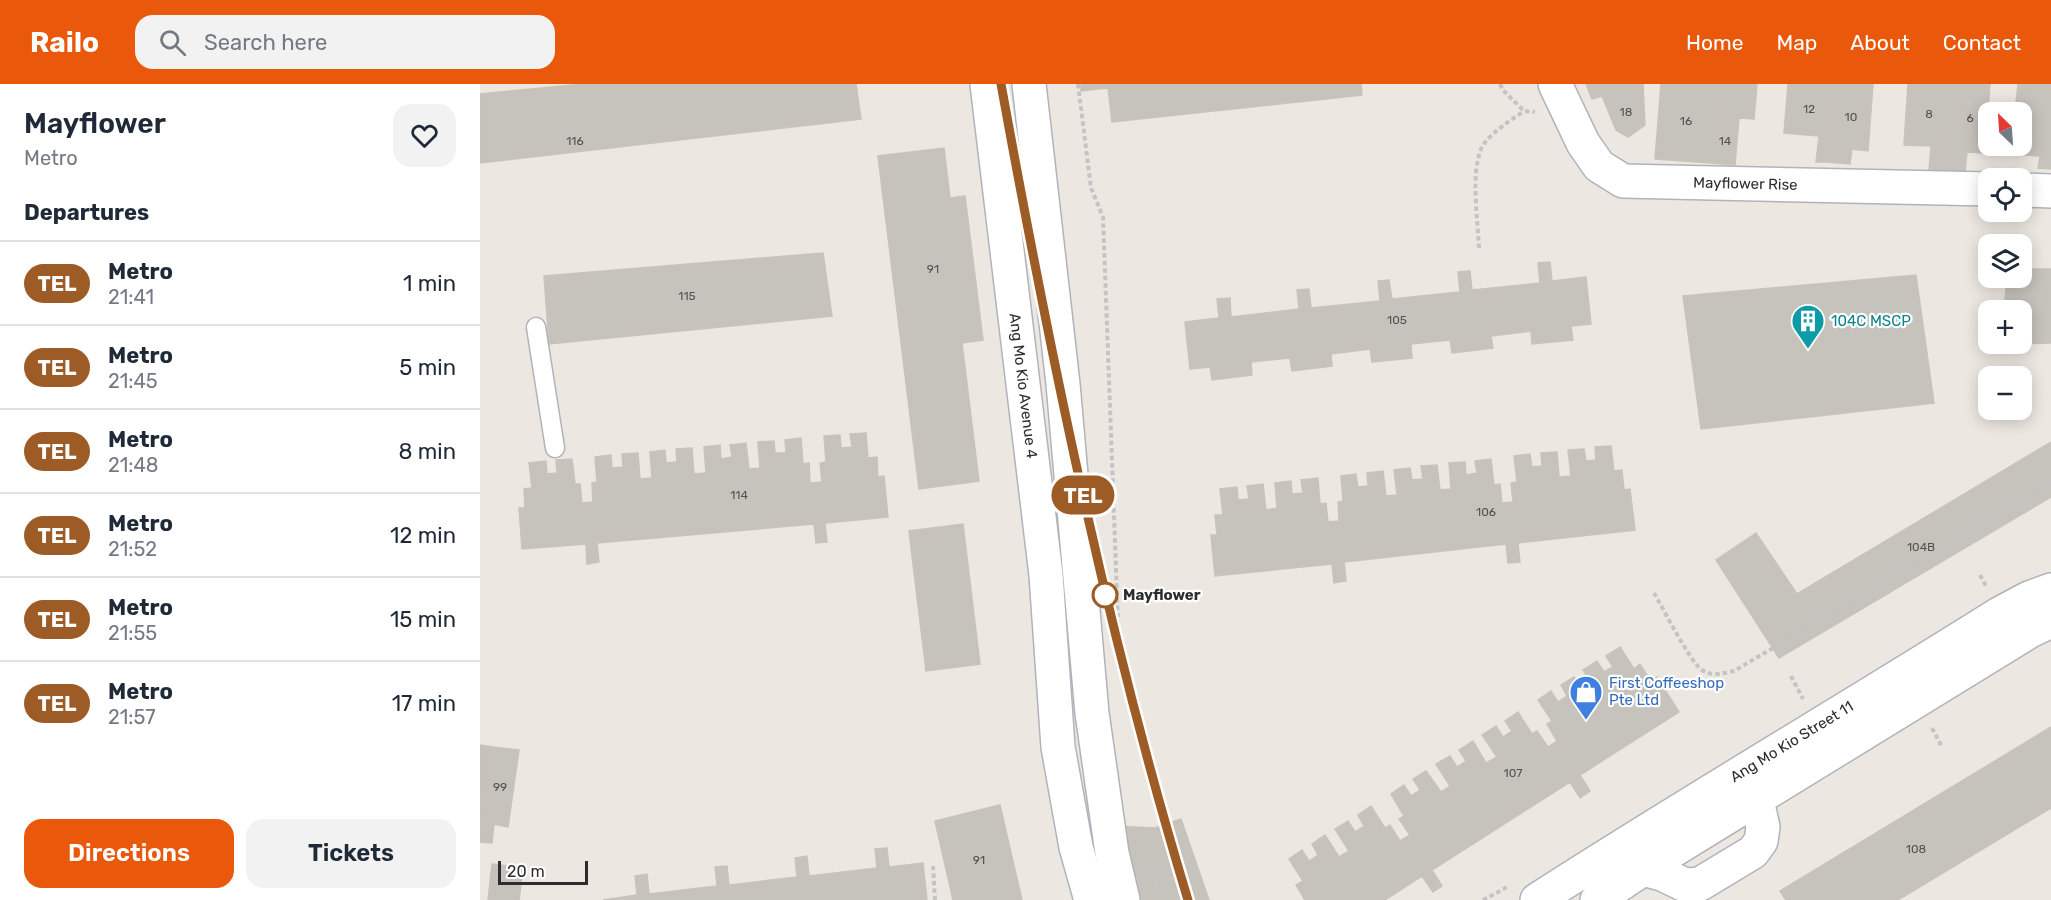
<!DOCTYPE html>
<html lang="en">
<head>
<meta charset="utf-8">
<style>
  :root { --surface:#fff; --page:#f2f2f3; --text:#1f2937; --muted:#747a83; --line:#e0e1e3; --accent:#ea580c }
  body { margin:0; font-family:Rubik,sans-serif; background:var(--page); color:var(--text); height:100vh; display:flex; flex-direction:column; font-size:22px; white-space:nowrap }
  * { box-sizing:border-box; margin:0 }
  p { font-size:20px; color:var(--muted) }
  .icon { flex:none; width:33px; height:33px; fill:none; stroke:currentColor; stroke-width:2; stroke-linecap:round; stroke-linejoin:round }
  .map { position:relative; flex:1; overflow:hidden }
  .details { display:flex; flex-direction:column; background:var(--surface); width:480px }
  .details>* { flex:none }
  .badge { padding:0 12px; border-radius:20px; font-size:21px; line-height:39px }
  .needle { width:39px; rotate:335deg }
  .controls { position:absolute; left:1498px; top:18px; display:grid; gap:12px }
  .controls a { display:grid; place-items:center; width:54px; height:54px; border-radius:12px; background:var(--surface); box-shadow:0 3px 15px #0003; font-size:30px }
  .scale { position:absolute; left:18px; bottom:15px; width:90px; box-sizing:border-box; padding-left:6px; border:3px solid #2d2d2d; border-top:0; font-size:16px; line-height:21px; white-space:nowrap; color:#2d2d2d; -webkit-text-stroke:4px #fff; paint-order:stroke }
  .map>.badge { position:absolute; translate:-50% -50%; box-shadow:0 0 0 3px #fff }
  h2 { padding:0 24px; font-size:22px; line-height:54px }
  .round { display:grid; place-items:center; flex:none; width:63px; height:63px; border-radius:18px; background:var(--page) }
  .summary { display:flex; align-items:center; justify-content:space-between; height:102px; padding:0 24px }
  h1 { font-size:28px; font-weight:600; line-height:45px }
  .action { display:flex; gap:12px; margin-top:auto; padding:12px 24px }
  .action a { flex:1; height:69px; border-radius:18px; background:var(--accent); color:#fff; font-size:24px; font-weight:600; line-height:69px; text-align:center }
  .action a+a { background:var(--page); color:var(--text) }
  ul { padding:0; list-style:none }
  li { display:flex; align-items:center; gap:18px; height:84px; padding:0 24px; border-top:2px solid var(--line) }
  li div { flex:1 }
  li b { display:block; font-size:22px }
  li em { font-style:normal }
  li .badge { min-width:66px; font-weight:700; text-align:center }
  header { display:flex; align-items:center; gap:36px; box-sizing:border-box; height:84px; padding:0 30px; background:var(--accent); color:#fff }
  header strong { font-size:28px }
  nav { display:flex; gap:33px; margin-inline-start:auto; font-size:21px }
  .search { width:420px; height:54px; background:var(--page); display:flex; align-items:center; gap:15px; box-sizing:border-box; padding:0 21px; border-radius:18px; color:var(--muted); font-size:22px }
  main { display:flex; flex:1; min-height:0 }
  .map>svg:first-child { display:block }
</style>
</head>
<body>
<header>
<strong>Railo</strong>
<div class="search"><svg class="icon" aria-label="search" viewBox="0 0 24 24"><circle cx="10" cy="10" r="6"/><path d="M15 15l6 6"/></svg>Search here</div>
<nav><a>Home</a><a>Map</a><a>About</a><a>Contact</a></nav>
</header>
<main>
<section class="details">
<div class="summary"><div><h1>Mayflower</h1><p>Metro</p></div><a class="round"><svg class="icon" aria-label="heart" viewBox="0 0 24 24"><path d="M12 20l-8-8c-3-5 5-10 8-4 3-6 11-1 8 4z"/></svg></a></div>
<h2>Departures</h2>
<ul>
<li><span class="badge" style="background:#9d5b25;color:#fff">TEL</span><div><b>Metro</b><p>21:41</p></div><em>1 min</em></li>
<li><span class="badge" style="background:#9d5b25;color:#fff">TEL</span><div><b>Metro</b><p>21:45</p></div><em>5 min</em></li>
<li><span class="badge" style="background:#9d5b25;color:#fff">TEL</span><div><b>Metro</b><p>21:48</p></div><em>8 min</em></li>
<li><span class="badge" style="background:#9d5b25;color:#fff">TEL</span><div><b>Metro</b><p>21:52</p></div><em>12 min</em></li>
<li><span class="badge" style="background:#9d5b25;color:#fff">TEL</span><div><b>Metro</b><p>21:55</p></div><em>15 min</em></li>
<li><span class="badge" style="background:#9d5b25;color:#fff">TEL</span><div><b>Metro</b><p>21:57</p></div><em>17 min</em></li>
</ul>
<div class="action"><a>Directions</a><a>Tickets</a></div>
</section>
<div class="map">
<svg width="1571" height="816" viewBox="0 0 1571 816">
  <rect width="100%" height="100%" fill="#ede7e1"/>
  <path fill="#c6c2bc" stroke="#c9c3ba" stroke-width="1.5" d="M103 0H376L381 35 0 79V10Z
    M601 0H881L882 11 632 38 628 4 601 7Z
    M1106 0H1163L1165 41 1148 53 1136 46 1122 12 1112 15Z
    M1181 0H1238L1231 79 1175 75Z
    M1238 0H1277L1274 35 1259 34 1255 81 1231 79Z
    M1308 0H1354L1348 78H1336L1339 52 1304 49Z
    M1354 0H1393L1388 67 1372 65 1370 80 1348 78Z
    M1428 0H1475L1469 87 1449 86 1451 62 1424 61Z
    M1475 0H1510L1505 69 1487 68 1485 88 1469 87Z
    M1538 0H1571V85L1558 84 1560 72 1531 70 1532 62H1542V28H1535Z
    M464 64 470 114 485 112 503 256 482 259 499 397 439 405 398 72Z
    M343 169 352 232 69 260 64 192Z
    M1070 178 1072 197 1106 193 1111 240 1091 242 1093 256 1052 260 1051 247 1011 252 1013 264 972 269 970 256 931 260 932 274 892 278 890 265 851 270 852 282 812 287 810 274 771 278 772 291 732 296 730 283 710 285 705 238 739 234 737 215 750 214 751 233 819 225 817 206 829 205 831 224 900 217 898 197 909 196 912 215 980 208 978 188 990 187 992 206 1060 199 1058 179Z
    M1542 185H1571V259L1522 260H1542V226H1524L1527 194H1542Z
    M1436 191 1454 319 1221 345 1203 212Z
    M386 349 388 374 397 373 398 393 404 392 408 433 345 439 347 458 336 459 334 440 117 459 119 478 107 480 106 460 42 465 39 424H45L44 405 52 404 49 379 66 377 67 390 77 389 76 376 92 375 95 400H100L102 419 113 418 112 399 117 398 115 373 131 371 132 384 143 383 142 370 158 369 160 395 172 394 170 368 185 366 186 379 197 378 196 365 212 364 214 390 226 389 224 363 240 361 241 375 252 373 250 361 266 359 269 385 280 384 278 358 294 357 295 369H306L305 356 321 354 323 380 329 379 330 399 342 398 340 379 346 378 344 352 360 351 361 364 372 363 370 350Z
    M1571 358V413L1299 574 1236 476 1276 449 1317 510Z
    M1131 362 1134 387 1142 386 1144 406 1150 405 1155 446 1038 459 1040 478 1028 479 1026 460 864 478 866 497 854 499 852 480 735 492 731 451H737L735 431H743L740 405 757 403 758 416 769 415 767 402 783 400 786 426 797 424 795 399 811 397 812 410 823 409 821 396 838 394 840 420 846 419 848 438 859 437 858 418 863 417 861 392 876 390 878 403 888 402 887 389 903 387 906 412 917 411 914 386 930 384 932 396 943 395 941 382 957 381 960 406 971 405 969 379 985 378 986 391 997 389 995 377 1011 375 1014 401 1020 400 1022 419 1033 418 1031 399 1037 398 1034 372 1050 370 1052 383 1062 382 1061 369 1077 368 1079 393 1091 392 1088 366 1104 365 1106 377 1116 376 1115 363Z
    M483 440 500 580 446 587 429 447Z
    M1140 563 1154 585 1160 580 1171 597 1177 593 1199 628 1100 691 1110 707 1100 714 1090 698 952 786 962 802 953 808 942 792 905 816H825L816 801 823 797 809 775 822 766 829 777 838 771 832 760 845 751 859 773 869 767 855 745 868 737 875 748 884 742 878 731 891 722 905 744 910 741 920 757 930 751 919 735 924 732 911 710 924 701 931 712 940 706 933 695 946 687 961 708 970 702 956 680 970 672 977 683 986 677 979 666 993 657 1006 679 1017 673 1002 651 1016 642 1023 653 1032 647 1025 637 1038 628 1052 650 1057 647 1068 663 1077 657 1067 640 1072 637 1058 616 1071 607 1078 618 1087 612 1081 601 1094 593 1108 614 1117 608 1103 586 1117 577 1124 588 1133 583 1126 572Z
    M1571 643V724L1418 816H1306L1300 807Z
    M0 661 13 663 0 749Z
    M13 663 39 666 28 743 14 740 12 759 0 758V749Z
    M520 721 542 816H473L455 737Z
    M701 735 729 816H659L634 742 675 744Z
    M407 764 409 783 443 779 447 816H123L157 811 155 792 167 790 169 810 237 802 235 783 247 782 249 801 317 793 315 774 327 772 329 792 397 784 395 765Z
    M12 780 43 784 39 816H8Z"/>
  <g fill="none" stroke-linecap="round" stroke-linejoin="round">
    <g stroke="#b1b3bc" stroke-width="21">
      <path id="service" d="M56 243 75 364"/>
    </g>
    <g stroke="#b1b3bc" stroke-width="36">
      <g id="minor">
        <path id="s1" d="M1075 0 1103 59 1119 82 1143 97 1509 105"/>
        <path d="M1542 106 1571 107"/>
        <path d="M1163 785 1182 790 1205 801 1220 800 1273 768 1281 757 1283 743 1277 716"/>
        <path id="s2" d="M1057 816C1209 718 1365 627 1519 530L1549 514 1571 506"/>
        <path d="M1117 816 1163 785 1550 547 1571 537"/>
      </g>
    </g>
    <g stroke="#b1b3bc" stroke-width="36">
      <g id="secondary">
        <path id="s3" d="M507 0 566 491 578 663 596 763 611 816"/>
        <path d="M549 0 583 300 612 629 632 769 643 816"/>
      </g>
    </g>
    <path stroke="#c4c4c4" stroke-width="4" stroke-dasharray="4.5 3" stroke-linecap="butt" d="M598 0 611 104 623 133 638 539
      M1020 0 1023 6 1044 27 1055 28
      M999 164C998 137 990 88 1002 63 1011 48 1030 37 1044 27
      M1500 491 1506 502
      M1174 509C1183 524 1210 578 1222 586 1232 593 1244 589 1254 587L1571 400
      M1311 592 1323 615
      M1452 644 1462 663
      M670 780 680 816
      M453 782 455 816
      M1003 816 1029 802"/>
    <use href="#service" stroke="#fff" stroke-width="18"/>
    <use href="#minor" stroke="#fff" stroke-width="33"/>
    <use href="#secondary" stroke="#fff" stroke-width="33"/>
  </g>
  <g fill="none" stroke-linecap="round" stroke-linejoin="round">
    <g stroke="#fff" stroke-width="14">
      <path id="line" d="M521 0C571 275 627 549 708 816"/>
    </g>
    <use href="#line" stroke="#9d5b25" stroke-width="9"/>
  </g>
  <defs>
    <g id="building-pin" transform="scale(1.725)"><path d="M0 17L-7.5 6A9.5 9.5 0 1 1 7.5 6Z" fill="#0f9aa8" stroke="#fff"/><path d="M-4-6H4V6H1V3H-1V6H-4ZM-2.5-4.3h1.7v1.8h-1.7ZM.8-4.3h1.7v1.8H.8ZM-2.5-1h1.7V.8h-1.7ZM.8-1h1.7V.8H.8Z" fill="#fff"/></g>
    <g id="shop-pin" transform="scale(1.725)"><path d="M0 17L-7.5 6A9.5 9.5 0 1 1 7.5 6Z" fill="#3f7fe0" stroke="#fff"/><path d="M-5-2.5h2.3a2.7 3.5 0 0 1 5.4 0H5L5.5 6h-11ZM-1.5-2.5h3a1.5 2.3 0 0 0-3 0Z" fill="#fff"/></g>
  </defs>
  <g fill-rule="evenodd">
    <use href="#building-pin" x="1328" y="237"/>
    <use href="#shop-pin" x="1106" y="608"/>
  </g>
  <circle fill="#fff" stroke="#9d5b25" stroke-width="3" cx="625" cy="511" r="12"/>
  <g text-anchor="middle" stroke-width="4.5" stroke-linejoin="round" paint-order="stroke">
    <g font-size="12" fill="#535251">
      <text x="1329" y="29">12</text>
      <text x="1146" y="32">18</text>
      <text x="1449" y="34">8</text>
      <text x="1371" y="37">10</text>
      <text x="1490" y="38">6</text>
      <text x="1206" y="41">16</text>
      <text x="95" y="61">116</text>
      <text x="1245" y="61">14</text>
      <text x="453" y="189">91</text>
      <text x="207" y="216">115</text>
      <text x="917" y="240">105</text>
      <text x="259" y="415">114</text>
      <text x="1006" y="432">106</text>
      <text x="1441" y="467">104B</text>
      <text x="1033" y="693">107</text>
      <text x="20" y="707">99</text>
      <text x="1436" y="769">108</text>
      <text x="499" y="780">91</text>
    </g>
    <g font-size="15" fill="#2d2d2d" stroke="#fff">
      <text dy="5" stroke="none"><textPath href="#s1" startOffset="244">Mayflower Rise</textPath></text>
      <text dy="5" stroke="none"><textPath href="#s3" startOffset="304">Ang Mo Kio Avenue 4</textPath></text>
      <text dy="5" stroke="none"><textPath href="#s2" startOffset="300">Ang Mo Kio Street 11</textPath></text>
    </g>
    <g font-size="15" fill="#0d838f" stroke="#fff" text-anchor="start">
      <text x="1351" y="242">104C MSCP</text>
    </g>
    <g font-size="15" font-weight="bold" fill="#2d2d2d" stroke="#fff" text-anchor="start">
      <text x="643" y="516">Mayflower</text>
    </g>
    <g font-size="15" fill="#366cbe" stroke="#fff" text-anchor="start">
      <text x="1129" y="604">First Coffeeshop<tspan x="1129" dy="17">Pte Ltd</tspan></text>
    </g>
  </g>
</svg>
<div class="controls">
<a><svg class="needle" viewBox="-14 -14 28 28"><path d="M0-13l5 13h-10z" fill="#e53935"/><path d="M0 13l5-13h-10z" fill="#747a83"/></svg></a>
<a><svg class="icon" aria-label="locate" viewBox="0 0 24 24"><circle cx="12" cy="12" r="6"/><path d="M12 2v4M12 18v4M2 12h4M18 12h4"/></svg></a>
<a><svg class="icon" aria-label="layers" viewBox="0 0 24 24"><path d="M12 4l9 5-9 5-9-5zM3 14l9 5 9-5"/></svg></a>
<a>+</a>
<a>−</a>
</div>
<div class="scale">20 m</div>
<b class="badge" style="left:603px;top:411px;background:#9d5b25;color:#fff">TEL</b>
</div>
</main>
</body>
</html>
